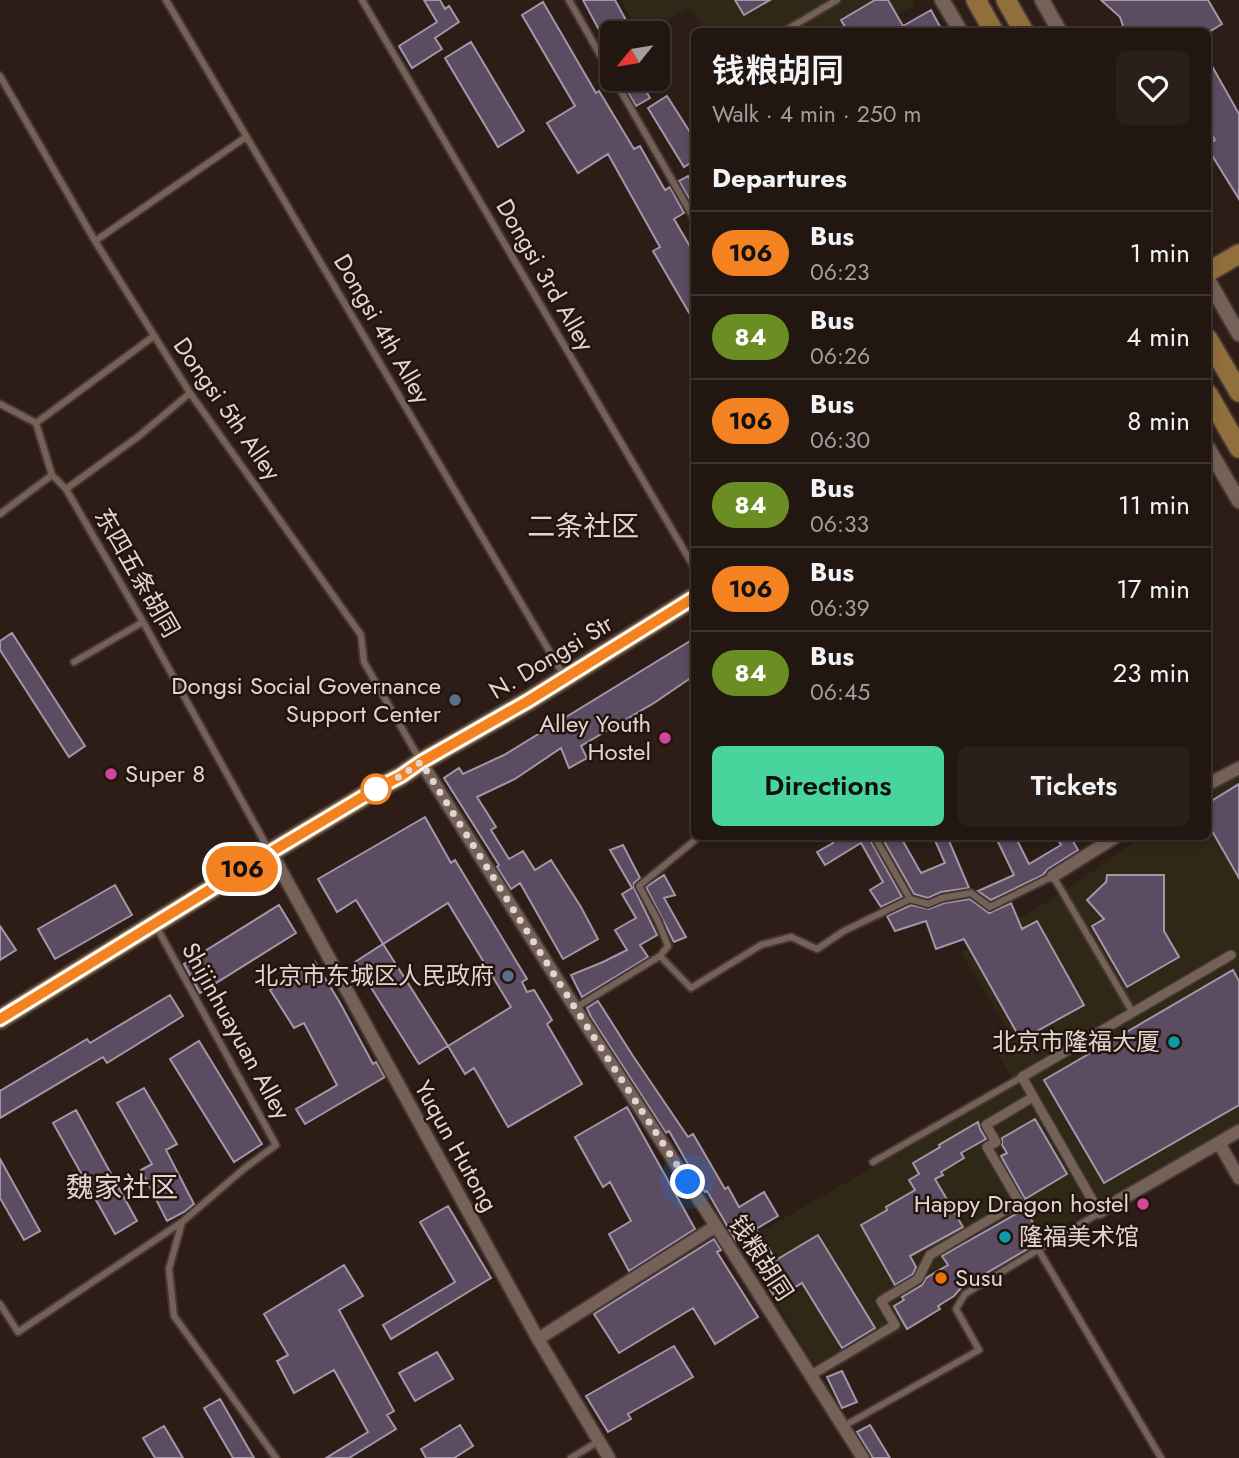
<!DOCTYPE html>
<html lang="en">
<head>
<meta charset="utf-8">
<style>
  :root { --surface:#221610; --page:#2a1f19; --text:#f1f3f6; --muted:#a29f9f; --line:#3f3530; --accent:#48d49d }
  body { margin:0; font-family:Jost,"Noto Sans SC",sans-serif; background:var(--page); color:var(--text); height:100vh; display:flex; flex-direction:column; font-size:26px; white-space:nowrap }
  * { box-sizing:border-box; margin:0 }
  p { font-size:23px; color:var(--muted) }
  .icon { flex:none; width:38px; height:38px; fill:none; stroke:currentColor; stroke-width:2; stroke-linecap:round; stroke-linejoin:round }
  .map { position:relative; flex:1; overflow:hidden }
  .side { position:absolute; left:691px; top:28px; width:520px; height:812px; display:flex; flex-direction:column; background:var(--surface); border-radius:10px; box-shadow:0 4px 10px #0003,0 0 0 2px var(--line) }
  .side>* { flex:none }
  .badge { padding:0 14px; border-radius:23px; font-size:24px; line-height:46px }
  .needle { width:46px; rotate:240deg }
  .controls { position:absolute; left:600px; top:21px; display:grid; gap:14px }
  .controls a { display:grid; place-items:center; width:70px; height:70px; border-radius:10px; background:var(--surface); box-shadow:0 4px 10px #0003,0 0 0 2px var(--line); font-size:35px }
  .you { position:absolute; width:35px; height:35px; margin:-18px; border:5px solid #fff; border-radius:50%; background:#1a73e8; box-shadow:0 0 0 10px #1a73e833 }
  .map>.badge { position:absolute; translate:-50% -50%; box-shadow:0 0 0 4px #fff }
  h2 { padding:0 21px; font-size:26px; line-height:63px }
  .round { display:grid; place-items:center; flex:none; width:74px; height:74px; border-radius:10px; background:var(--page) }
  .overview { display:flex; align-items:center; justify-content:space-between; height:119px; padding:0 21px }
  h1 { font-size:33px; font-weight:600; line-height:52px }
  .button { display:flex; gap:14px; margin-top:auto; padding:14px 21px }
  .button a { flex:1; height:80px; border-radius:10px; background:var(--accent); color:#111; font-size:28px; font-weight:600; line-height:80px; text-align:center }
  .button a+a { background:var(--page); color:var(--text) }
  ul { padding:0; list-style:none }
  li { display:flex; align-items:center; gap:21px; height:84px; padding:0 21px; border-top:2px solid var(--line) }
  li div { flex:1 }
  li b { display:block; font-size:26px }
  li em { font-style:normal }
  li .badge { min-width:77px; font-weight:700; text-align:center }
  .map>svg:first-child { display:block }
</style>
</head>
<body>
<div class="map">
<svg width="1239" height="1458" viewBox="0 0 1239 1458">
  <rect width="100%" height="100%" fill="#2d1d16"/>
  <path fill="#2f2817" d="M621 0H912L915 5 868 31H705L690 7 644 33H640Z
    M1239 775V1122L1105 1198 1049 1236 961 1288 954 1296 938 1306 940 1309 822 1377 740 1243 1016 1086 995 1049 1013 1039 961 952 1054 898 1142 837 1208 836V792Z"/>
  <path fill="#5b4c62" stroke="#a396a8" stroke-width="2" d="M424 0H440L445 9 449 6 459 22 435 38 442 49 412 68 399 46 437 22Z
    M583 0H615L633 33H612V54Z
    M735 0H770L744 15Z
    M875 0H888L903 26 931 10 943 32H848L841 20Z
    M1101 0H1208L1222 24 1209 32H1125L1120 17Z
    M543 2 596 93 599 91 634 149 640 146 665 190 670 187 684 213 674 219 695 255V323L653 251 660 247 608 154 578 173 547 123 575 106 522 15Z
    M471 42 524 131 498 147 445 58Z
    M1208 59 1239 114V199L1208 149V145L1215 140 1208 129Z
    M620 79H639L650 98 636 106Z
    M667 96 695 140V160L684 167 648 108Z
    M688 176 695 187 694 207 679 181Z
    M12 633 85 746 69 757 0 650V641Z
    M695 638V675L654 703 581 746 587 758 569 768 561 748 515 779 477 797 496 827 491 830 509 859 523 851 535 870 551 860 581 907 598 939 563 959 520 883 511 889 497 867 499 865 444 778 459 768 463 774 504 755Z
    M1239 784V878L1208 824V803Z
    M425 817 451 863 455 860 527 979 522 982 527 992 534 990 552 1020 547 1024 582 1084 508 1127 474 1068 465 1074 448 1046 511 1007 448 903 383 944 356 900 337 912 318 879Z
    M829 836H868L902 897 881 907 870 890 883 882 861 843 825 865 817 852 833 843Z
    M881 836H900L921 873 945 863 933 836H947L969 888 941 892 928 898 914 894Z
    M1009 836H1015L1029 864 1061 845 1056 836H1070L1078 850 1048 869 1043 875 991 900 978 891 1014 875 998 842Z
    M623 845 640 878 634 883V888L657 935 640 945 648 957 582 997 571 975 603 962 627 950 615 930 636 918 622 894 632 888 610 850Z
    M664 875 675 895 664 898 686 937 674 942 646 887Z
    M1107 875H1164V931L1179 957 1127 987 1092 926 1104 919 1087 900 1106 882Z
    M115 885 132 915 55 959 38 929Z
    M970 899 989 913 1011 903 1022 929 1037 921 1084 1005 1021 1040 964 939 936 949 926 921 895 931 887 916 911 905 929 909 944 903Z
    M279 905 296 933 200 993 184 964Z
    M0 926 16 950 0 960Z
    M383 944 448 1046 419 1064 355 962Z
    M315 962 339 1001 373 1064 376 1062 385 1077 305 1124 296 1109 337 1085 304 1023 294 1028 270 990Z
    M1233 970 1239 981V1105L1104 1183 1044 1080Z
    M170 995 183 1016 107 1063 103 1057 0 1118V1091L87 1039 90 1043Z
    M598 1001 633 1056 688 1137 693 1134 725 1189 728 1187 739 1207 764 1192 778 1216 756 1229 776 1260 818 1235 875 1328 842 1348 802 1283 776 1299 739 1239 736 1241 707 1191 705 1192 701 1187 669 1131 666 1133 591 1017 587 1008Z
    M199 1041 262 1144 234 1162 170 1059Z
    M144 1088 177 1144 166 1150 194 1204 184 1212 167 1221 141 1170 152 1164 117 1103Z
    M627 1107 695 1229 629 1271 609 1234 631 1221 610 1182 603 1187 575 1137Z
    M76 1110 137 1221 115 1234 53 1123Z
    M1035 1119 1067 1174 1025 1199 1001 1156 1007 1153 1002 1145V1138Z
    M978 1122 980 1129 986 1139 961 1153 964 1158 941 1172 943 1175 935 1179 963 1227 910 1256 916 1267 913 1274 895 1285 861 1225 887 1210 886 1207 915 1190 909 1180 919 1174 913 1163 940 1147 939 1145Z
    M0 1159 40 1231 24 1240 0 1198Z
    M448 1206 491 1278 391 1339 383 1325 455 1282 420 1222Z
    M1025 1209 1043 1240 961 1288 954 1296 938 1306 940 1309 907 1329 894 1306 904 1300 902 1297 922 1285 926 1278 948 1265 942 1256Z
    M714 1239 721 1250 717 1252 758 1317 715 1344 693 1308 619 1353 594 1314Z
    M344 1265 363 1296 339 1310 394 1411 387 1415 396 1429 349 1458H326L368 1432 334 1370 294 1393 277 1361 288 1355 264 1314Z
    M674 1346 693 1377 628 1414 631 1419 608 1432 586 1396Z
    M437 1352 453 1379 415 1401 399 1373Z
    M842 1371 857 1402 842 1408 827 1377Z
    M220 1399 254 1458H233L204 1408Z
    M460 1425 473 1446 454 1458H426L421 1449Z
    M870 1425 890 1458H873L857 1432Z
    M164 1426 183 1458H155L143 1438Z"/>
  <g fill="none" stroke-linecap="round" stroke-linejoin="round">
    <g stroke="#463834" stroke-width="10">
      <path id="service" d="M166 0 564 676
        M362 0 695 569
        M569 0 612 76
        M783 32 837 0
        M0 76 95 241 190 393 361 635 364 662 420 760
        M614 79 695 220
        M95 241 246 137
        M0 404 36 423
        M36 423 52 475 66 489 143 622 269 850
        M36 423 154 336
        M66 489 139 436 190 393
        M0 514 52 475
        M74 662 143 622
        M874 836 910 899 928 904 942 898 971 893 990 907 1053 876 1133 1013
        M156 926 276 1145 246 1167 182 1222 169 1269 174 1316 276 1458
        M660 956 691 988 761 945 791 937 817 949 844 931 910 899
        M575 1008 660 956 668 946 658 921 639 886 700 836
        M873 1162 1022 1077
        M1038 1249 1161 1458
        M0 1304 18 1332 182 1222
        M844 1426 979 1350 956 1309 965 1294 1099 1213
        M571 1458 599 1441"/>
    </g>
    <g stroke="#463834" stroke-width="12">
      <path id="pedestrian" d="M1099 1212 1022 1077 1231 955
        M811 1375 895 1325 881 1301 918 1279 930 1255 1019 1202 987 1147 996 1142 986 1125 1033 1097"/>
    </g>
    <g stroke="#463834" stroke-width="16">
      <path id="minor" d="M421 762 575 1008 716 1226 863 1458
        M1208 784 1239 768
        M271 852 538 1339 609 1458
        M1053 876 1117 836
        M1219 1143 1239 1178
        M1099 1212 1239 1131
        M538 1339 716 1226"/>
    </g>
    <g stroke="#463834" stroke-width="18">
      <path id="tertiary" d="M942 0 961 32
        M1042 0 1060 32
        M1208 280 1239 334
        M1208 448 1239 501"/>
    </g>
    <g stroke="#463834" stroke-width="23">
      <path id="primary" d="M976 0 994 32
        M1006 0 1024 32
        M1208 272 1239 254
        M1208 339 1239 392
        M1208 394 1239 448
        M0 1019 271 852 376 789 401 776 421 762 528 701 695 597"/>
    </g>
    <use href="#service" stroke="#756158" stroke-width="6"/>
    <use href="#pedestrian" stroke="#756158" stroke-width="9"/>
    <use href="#minor" stroke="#756158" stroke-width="12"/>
    <use href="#tertiary" stroke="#756158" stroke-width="14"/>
    <use href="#primary" stroke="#916f3c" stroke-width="19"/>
  </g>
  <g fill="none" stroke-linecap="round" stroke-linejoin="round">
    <g stroke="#fff" stroke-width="16">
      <path id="line" d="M0 1019 271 852 376 789 401 776 421 762 528 701 695 597"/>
    </g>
    <use href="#line" stroke="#f58220" stroke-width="10"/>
    <path stroke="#e0d5d0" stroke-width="7" stroke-dasharray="0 12.6" d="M376 789 401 776 421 762 575 1008 688 1182"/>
  </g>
  <g fill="#5c6f8a" stroke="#23140d" stroke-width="2.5">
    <circle cx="455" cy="700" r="7"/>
    <circle cx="508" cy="976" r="7"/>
  </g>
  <g fill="#d1479c" stroke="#23140d" stroke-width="2.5">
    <circle cx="665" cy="738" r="7"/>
    <circle cx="111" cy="774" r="7"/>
    <circle cx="1143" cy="1204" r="7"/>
  </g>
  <circle fill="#fff" stroke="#f58220" stroke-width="3.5" cx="376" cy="789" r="14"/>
  <g fill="#0f9aa8" stroke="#23140d" stroke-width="2.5">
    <circle cx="1174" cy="1042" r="7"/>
    <circle cx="1005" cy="1237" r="7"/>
  </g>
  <circle fill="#e8710a" stroke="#23140d" stroke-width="2.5" cx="941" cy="1278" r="7"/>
  <g text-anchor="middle" stroke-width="5" stroke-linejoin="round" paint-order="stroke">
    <g font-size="24" fill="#e0d5d0" stroke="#23140d">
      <text transform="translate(545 275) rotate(60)" y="8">Dongsi 3rd Alley</text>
      <text transform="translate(382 329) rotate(60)" y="8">Dongsi 4th Alley</text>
      <text transform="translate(227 409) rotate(55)" y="8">Dongsi 5th Alley</text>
      <text transform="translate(137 573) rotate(60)" y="8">东四五条胡同</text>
      <text transform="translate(551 657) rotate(-31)" y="8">N. Dongsi Str</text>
      <text transform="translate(236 1031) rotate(61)" y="8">Shijinhuayuan Alley</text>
      <text transform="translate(456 1146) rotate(61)" y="8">Yuqun Hutong</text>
      <text transform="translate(761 1258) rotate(57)" y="8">钱粮胡同</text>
    </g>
    <g font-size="24" fill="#e0d5d0" stroke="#23140d" text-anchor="end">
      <text x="441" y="694">Dongsi Social Governance<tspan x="441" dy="28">Support Center</tspan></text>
      <text x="651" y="732">Alley Youth<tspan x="651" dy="28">Hostel</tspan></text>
      <text x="125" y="782" text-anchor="start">Super 8</text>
      <text x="494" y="984">北京市东城区人民政府</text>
      <text x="1160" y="1050">北京市隆福大厦</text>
      <text x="1129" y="1212">Happy Dragon hostel</text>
      <text x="1019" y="1245" text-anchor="start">隆福美术馆</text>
      <text x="955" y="1286" text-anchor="start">Susu</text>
    </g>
    <g font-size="28" fill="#e0d5d0" stroke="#23140d">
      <text x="583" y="536">二条社区</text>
      <text x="122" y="1197">魏家社区</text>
    </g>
  </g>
</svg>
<div class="controls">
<a><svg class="needle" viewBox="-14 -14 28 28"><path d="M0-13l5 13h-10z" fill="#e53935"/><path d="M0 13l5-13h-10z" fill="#a29f9f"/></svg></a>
</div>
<div class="you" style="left:688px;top:1182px"></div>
<b class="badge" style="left:242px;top:869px;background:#f58220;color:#111">106</b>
<section class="side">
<div class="overview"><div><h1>钱粮胡同</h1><p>Walk · 4 min · 250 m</p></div><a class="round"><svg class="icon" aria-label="heart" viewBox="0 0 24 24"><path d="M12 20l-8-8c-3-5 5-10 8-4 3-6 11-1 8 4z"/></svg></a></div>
<h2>Departures</h2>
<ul>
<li><span class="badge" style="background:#f58220;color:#111">106</span><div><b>Bus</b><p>06:23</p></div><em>1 min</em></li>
<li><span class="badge" style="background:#6b8e23;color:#fff">84</span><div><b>Bus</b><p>06:26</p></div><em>4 min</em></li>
<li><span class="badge" style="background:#f58220;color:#111">106</span><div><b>Bus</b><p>06:30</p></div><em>8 min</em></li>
<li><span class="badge" style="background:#6b8e23;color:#fff">84</span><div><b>Bus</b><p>06:33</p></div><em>11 min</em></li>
<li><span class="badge" style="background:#f58220;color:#111">106</span><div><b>Bus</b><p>06:39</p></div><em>17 min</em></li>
<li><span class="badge" style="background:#6b8e23;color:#fff">84</span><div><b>Bus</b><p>06:45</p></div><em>23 min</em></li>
</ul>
<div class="button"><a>Directions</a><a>Tickets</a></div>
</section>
</div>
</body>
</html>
